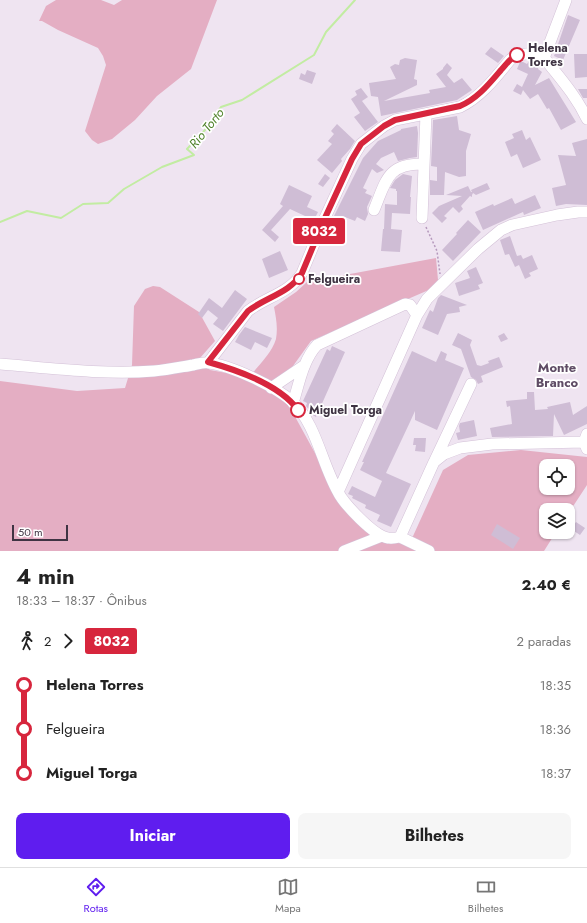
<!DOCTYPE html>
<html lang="pt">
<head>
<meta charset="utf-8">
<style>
  :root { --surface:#fff; --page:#f6f6f6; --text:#222; --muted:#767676; --line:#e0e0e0; --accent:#5f1def }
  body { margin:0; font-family:Jost,sans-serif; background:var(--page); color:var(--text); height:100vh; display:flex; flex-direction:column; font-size:15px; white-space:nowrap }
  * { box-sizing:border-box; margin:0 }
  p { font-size:13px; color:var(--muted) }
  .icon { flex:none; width:22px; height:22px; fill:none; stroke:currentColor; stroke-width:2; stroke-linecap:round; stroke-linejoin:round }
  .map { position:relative; height:551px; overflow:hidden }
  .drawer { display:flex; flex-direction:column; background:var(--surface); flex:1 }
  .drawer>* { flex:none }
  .badge { padding:0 8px; border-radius:3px; font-size:14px; line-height:26px }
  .tools { position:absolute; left:539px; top:459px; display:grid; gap:8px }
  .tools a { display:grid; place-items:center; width:36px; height:36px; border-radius:8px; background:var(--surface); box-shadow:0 1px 3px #0004; font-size:20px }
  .scale { position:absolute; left:12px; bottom:10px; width:56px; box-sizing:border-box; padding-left:4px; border:2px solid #3f3443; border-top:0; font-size:11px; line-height:14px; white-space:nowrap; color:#3f3443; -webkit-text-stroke:3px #fff; paint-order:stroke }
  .map>.badge { position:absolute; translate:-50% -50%; box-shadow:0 0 0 2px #fff }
  .legs { display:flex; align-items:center; gap:6px; height:44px; padding:0 16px; font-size:13px }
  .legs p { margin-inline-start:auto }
  .headline { display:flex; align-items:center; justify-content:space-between; height:68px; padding:0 16px }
  h1 { font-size:22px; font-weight:700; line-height:30px }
  .action { display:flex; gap:8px; margin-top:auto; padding:8px 16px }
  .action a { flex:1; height:46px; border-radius:8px; background:var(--accent); color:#fff; font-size:16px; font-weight:700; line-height:46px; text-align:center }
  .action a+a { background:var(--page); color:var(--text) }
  ul { padding:0 16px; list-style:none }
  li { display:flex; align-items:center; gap:14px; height:44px; font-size:15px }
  li i { display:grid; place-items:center; width:6px; height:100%; margin:0 5px; background:currentColor }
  li i::after { content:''; width:10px; height:10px; margin:-5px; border:3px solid; border-radius:50%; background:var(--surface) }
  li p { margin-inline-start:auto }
  li:first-child i { background:linear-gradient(#0000 50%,currentColor 0) }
  li:last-child i { background:linear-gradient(currentColor 50%,#0000 0) }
  .dock { display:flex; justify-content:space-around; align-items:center; height:56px; border-top:1px solid var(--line); background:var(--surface); font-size:11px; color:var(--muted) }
  .dock a { display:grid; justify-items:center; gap:2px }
  .dock .on { color:var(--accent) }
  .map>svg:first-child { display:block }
</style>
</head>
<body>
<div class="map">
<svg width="587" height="551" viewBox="0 0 587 551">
  <rect width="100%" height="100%" fill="#efe4f1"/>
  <path fill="#e4aec3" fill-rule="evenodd" d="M56 0H101L114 5 122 0H217L191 69 157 96 135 120 112 139 98 144 92 140 85 131 106 65 103 56 98 48 58 30 42 21H39L46 6Z
    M436 258 438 280 431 289 311 341 293 366 277 379 287 402 349 515 393 542 409 545 443 470 468 455 521 450 587 457V485L568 514V510H546V532H556L544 551H0V381L77 391 125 388 132 365 134 306 145 289 153 286 160 287 199 312 215 341 200 358 210 370 249 377C258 366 272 353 276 339 278 328 276 317 274 307L296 292 307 282ZM546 466H568V488H546Z"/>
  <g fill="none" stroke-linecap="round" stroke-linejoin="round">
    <path stroke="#c2eca2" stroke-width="2" d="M0 222 27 211 61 218 83 204 108 203 124 189 162 167 194 155 187 149 206 129 221 107 242 100 314 55 326 32 355 0"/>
  </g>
  <path fill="#cfbdd5" d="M568 15 580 20 563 60 554 56Z
    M491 47 504 56 498 63 485 54Z
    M574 54H587V77L575 78Z
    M405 58 417 60 414 79 417 80V85L384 101 430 93 429 90 446 87 436 74 443 69V68L447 63 452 68 447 75 454 83 462 78 472 90 457 100 381 116 378 97 371 96 369 83 396 79 390 67 395 64 399 65 400 60Z
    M529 61 539 66 538 69 542 72 535 85 549 78 576 122 561 130 549 108 547 109 538 94 530 99 523 90 521 95 513 91 517 84 522 87 528 74 517 69 520 62H523L527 64Z
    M307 70 316 73 312 84 299 79 301 73 305 75Z
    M361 88 368 97 362 101 378 122 365 131 354 117 360 113 351 99 357 95 355 91Z
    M578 89H587V98H583Z
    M457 116 459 130 471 134 466 151V176L459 177 445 172 444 195H430V180L437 181V167L431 166 433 120Z
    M337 124 355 141 350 149 341 159 342 161 332 173 317 160 332 144 328 141 334 134 331 131Z
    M417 126 418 133 417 157 410 158 398 161 394 152 381 158 376 164 384 170 377 173 372 169 363 188 367 190 365 193 372 196 367 207 368 214 365 221 357 217 355 221 345 217 344 221 334 216 363 158 378 141 401 130V129Z
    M522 130 526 140 530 137 541 160 523 168 517 154 511 157 505 142 514 138 512 134Z
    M587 139V205L566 204 556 206 552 188 566 185 558 155 576 156 572 143Z
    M325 174 330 178 323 187 318 184Z
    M403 174 412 176 410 197H411L410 214 392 213 391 229 402 230 400 252 381 251 383 229H384L385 204 397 205V191H396V189L390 188 395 180Z
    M487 183 490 189 476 195 473 193 472 195V197L470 196 461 206 463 209 459 213 453 207 444 216 447 218 442 223 432 213 439 206 462 196 446 195 468 186 471 192H472L471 190Z
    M289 185 312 196 307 207 318 212 310 228 301 224 305 216 290 209 271 230 279 237 275 242 262 230 283 206 280 204Z
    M535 195 541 208 524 215 523 212 483 230 475 212 493 204 494 206 512 198 515 204Z
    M468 220 481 232 453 261 442 250 457 234 456 233Z
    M510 236 517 256 521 255 523 259 532 255 538 269 529 273 531 276 525 279 519 265 515 267 509 254 505 255 500 240Z
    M280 251 288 270 269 278 262 259Z
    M476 267 483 283 478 285 480 289 459 296 455 283 470 278 467 271Z
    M235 290 247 299 223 331 213 324 218 318 208 310 202 318 198 314 209 298 222 308Z
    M441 295 467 305 459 307 460 312 447 314 438 335 422 328 430 310 433 312 438 298Z
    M245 327 272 338 267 348 255 342 251 350 235 342 239 335Z
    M458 333 472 340 470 345 477 365 481 366 489 363 488 361 499 357 503 367 481 376 483 382 478 384 476 380 471 377 461 349 452 345Z
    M504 333 508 339 501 342 498 336Z
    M332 346 345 352 316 417 311 414V412L306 406 307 403 303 401 327 349 330 351Z
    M412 351 436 362 441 351 447 354 445 360 464 368 437 430 415 420V411L410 422 386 473 411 484 391 527 377 521 380 515 365 508 366 505 352 498 353 496 348 494 352 486 375 497 382 481 360 470 364 462H362Z
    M527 392H534L535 410 548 409 547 407 570 402 573 415 587 406V424L564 435 554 414 553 436 492 437 490 428 512 424 510 406 507 407 506 401 527 399Z
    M474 420 477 436 458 440 456 433 460 432 459 426 460 423Z
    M414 438H426L425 452 415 451 416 445H413Z
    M576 522 585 528 580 535 571 529Z
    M497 524 520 538 513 549 491 535Z"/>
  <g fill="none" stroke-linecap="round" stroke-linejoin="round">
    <g stroke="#d3c1d7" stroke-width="12">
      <path id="minor" d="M544 58 566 0
        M374 210C386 181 387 163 424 164
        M422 218 426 114
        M208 363 248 311C266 297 290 293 302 273L324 220 352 159 361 144 384 126 395 120 460 107C481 97 496 77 510 60 518 53 533 52 543 57 547 60 550 66 553 69 566 85 578 100 587 119
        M0 364C50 368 104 375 154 371 167 370 181 367 193 365 198 364 204 362 208 363 231 365 276 387 293 402 316 424 322 464 338 492 344 504 374 536 388 538 392 539 396 538 400 537
        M271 388 305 365
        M293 403C299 384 303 360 317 345L405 304 410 305 417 315
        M587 434 584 442 587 449
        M435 460 471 384
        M338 492 417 315 427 299 478 249 501 230 512 225 557 215 578 212H587
        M400 537 434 462 444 454 460 448 492 444 584 442
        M400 537 429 551
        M344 551 382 536"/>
    </g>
    <path stroke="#b699bd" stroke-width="1.5" stroke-dasharray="2 2" stroke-linecap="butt" d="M426 227 437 251 440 274"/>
    <use href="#minor" stroke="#fff" stroke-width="11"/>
  </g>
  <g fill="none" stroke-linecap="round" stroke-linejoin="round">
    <g stroke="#fff" stroke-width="9">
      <path id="line-1" d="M298 410C280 385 237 370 208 362L248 311C266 297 290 293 302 273L324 220 352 159 361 144 384 126 395 120 460 106C477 99 489 84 501 70 506 65 510 58 517 55"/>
    </g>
    <use href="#line-1" stroke="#d7263d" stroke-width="6"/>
  </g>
  <g fill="#fff" stroke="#d7263d" stroke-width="2">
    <circle cx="517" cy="55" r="7"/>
    <circle cx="299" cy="279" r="5"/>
    <circle cx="298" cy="410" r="7"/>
  </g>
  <g text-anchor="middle" stroke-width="3.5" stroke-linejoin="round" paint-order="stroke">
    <g font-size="12" font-weight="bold" fill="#3f3443" stroke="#fff" text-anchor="start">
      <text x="528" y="52">Helena<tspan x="528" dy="14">Torres</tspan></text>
      <text x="308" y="283">Felgueira</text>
      <text x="309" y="414">Miguel Torga</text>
    </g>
    <g font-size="13" font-style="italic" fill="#4f822a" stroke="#fff">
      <text transform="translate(206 128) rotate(-51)" y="5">Rio Torto</text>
    </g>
    <g font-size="13" font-weight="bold" fill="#5f4c65" stroke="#fff">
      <text x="557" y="372">Monte<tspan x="557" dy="15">Branco</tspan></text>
    </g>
  </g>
</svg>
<div class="tools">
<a><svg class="icon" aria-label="locate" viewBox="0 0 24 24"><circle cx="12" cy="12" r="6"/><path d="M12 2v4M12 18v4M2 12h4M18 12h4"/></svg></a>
<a><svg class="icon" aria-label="layers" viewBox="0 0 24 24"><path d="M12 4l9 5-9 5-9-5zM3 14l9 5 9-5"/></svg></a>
</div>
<div class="scale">50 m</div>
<b class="badge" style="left:319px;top:231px;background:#d7263d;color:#fff">8032</b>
</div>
<section class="drawer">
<div class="headline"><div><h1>4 min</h1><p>18:33 – 18:37 · Ônibus</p></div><b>2.40 €</b></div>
<div class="legs"><svg class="icon" aria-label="walk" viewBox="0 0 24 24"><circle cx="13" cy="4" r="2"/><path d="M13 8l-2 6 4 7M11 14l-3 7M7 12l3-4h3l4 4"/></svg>2<svg class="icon" aria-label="forward" viewBox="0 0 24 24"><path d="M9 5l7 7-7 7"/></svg><b class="badge" style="background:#d7263d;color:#fff">8032</b><p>2 paradas</p></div>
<ul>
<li><i style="color:#d7263d"></i><b>Helena Torres</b><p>18:35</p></li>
<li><i style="color:#d7263d"></i><span>Felgueira</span><p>18:36</p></li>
<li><i style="color:#d7263d"></i><b>Miguel Torga</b><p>18:37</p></li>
</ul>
<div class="action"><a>Iniciar</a><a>Bilhetes</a></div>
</section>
<nav class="dock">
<a class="on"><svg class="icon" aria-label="directions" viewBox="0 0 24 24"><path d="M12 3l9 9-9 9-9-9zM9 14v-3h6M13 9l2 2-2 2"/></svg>Rotas</a>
<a><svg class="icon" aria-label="map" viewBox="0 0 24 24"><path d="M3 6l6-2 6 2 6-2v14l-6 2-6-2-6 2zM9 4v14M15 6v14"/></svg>Mapa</a>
<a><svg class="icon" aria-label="tickets" viewBox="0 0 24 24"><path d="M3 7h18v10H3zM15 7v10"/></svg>Bilhetes</a>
</nav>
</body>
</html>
